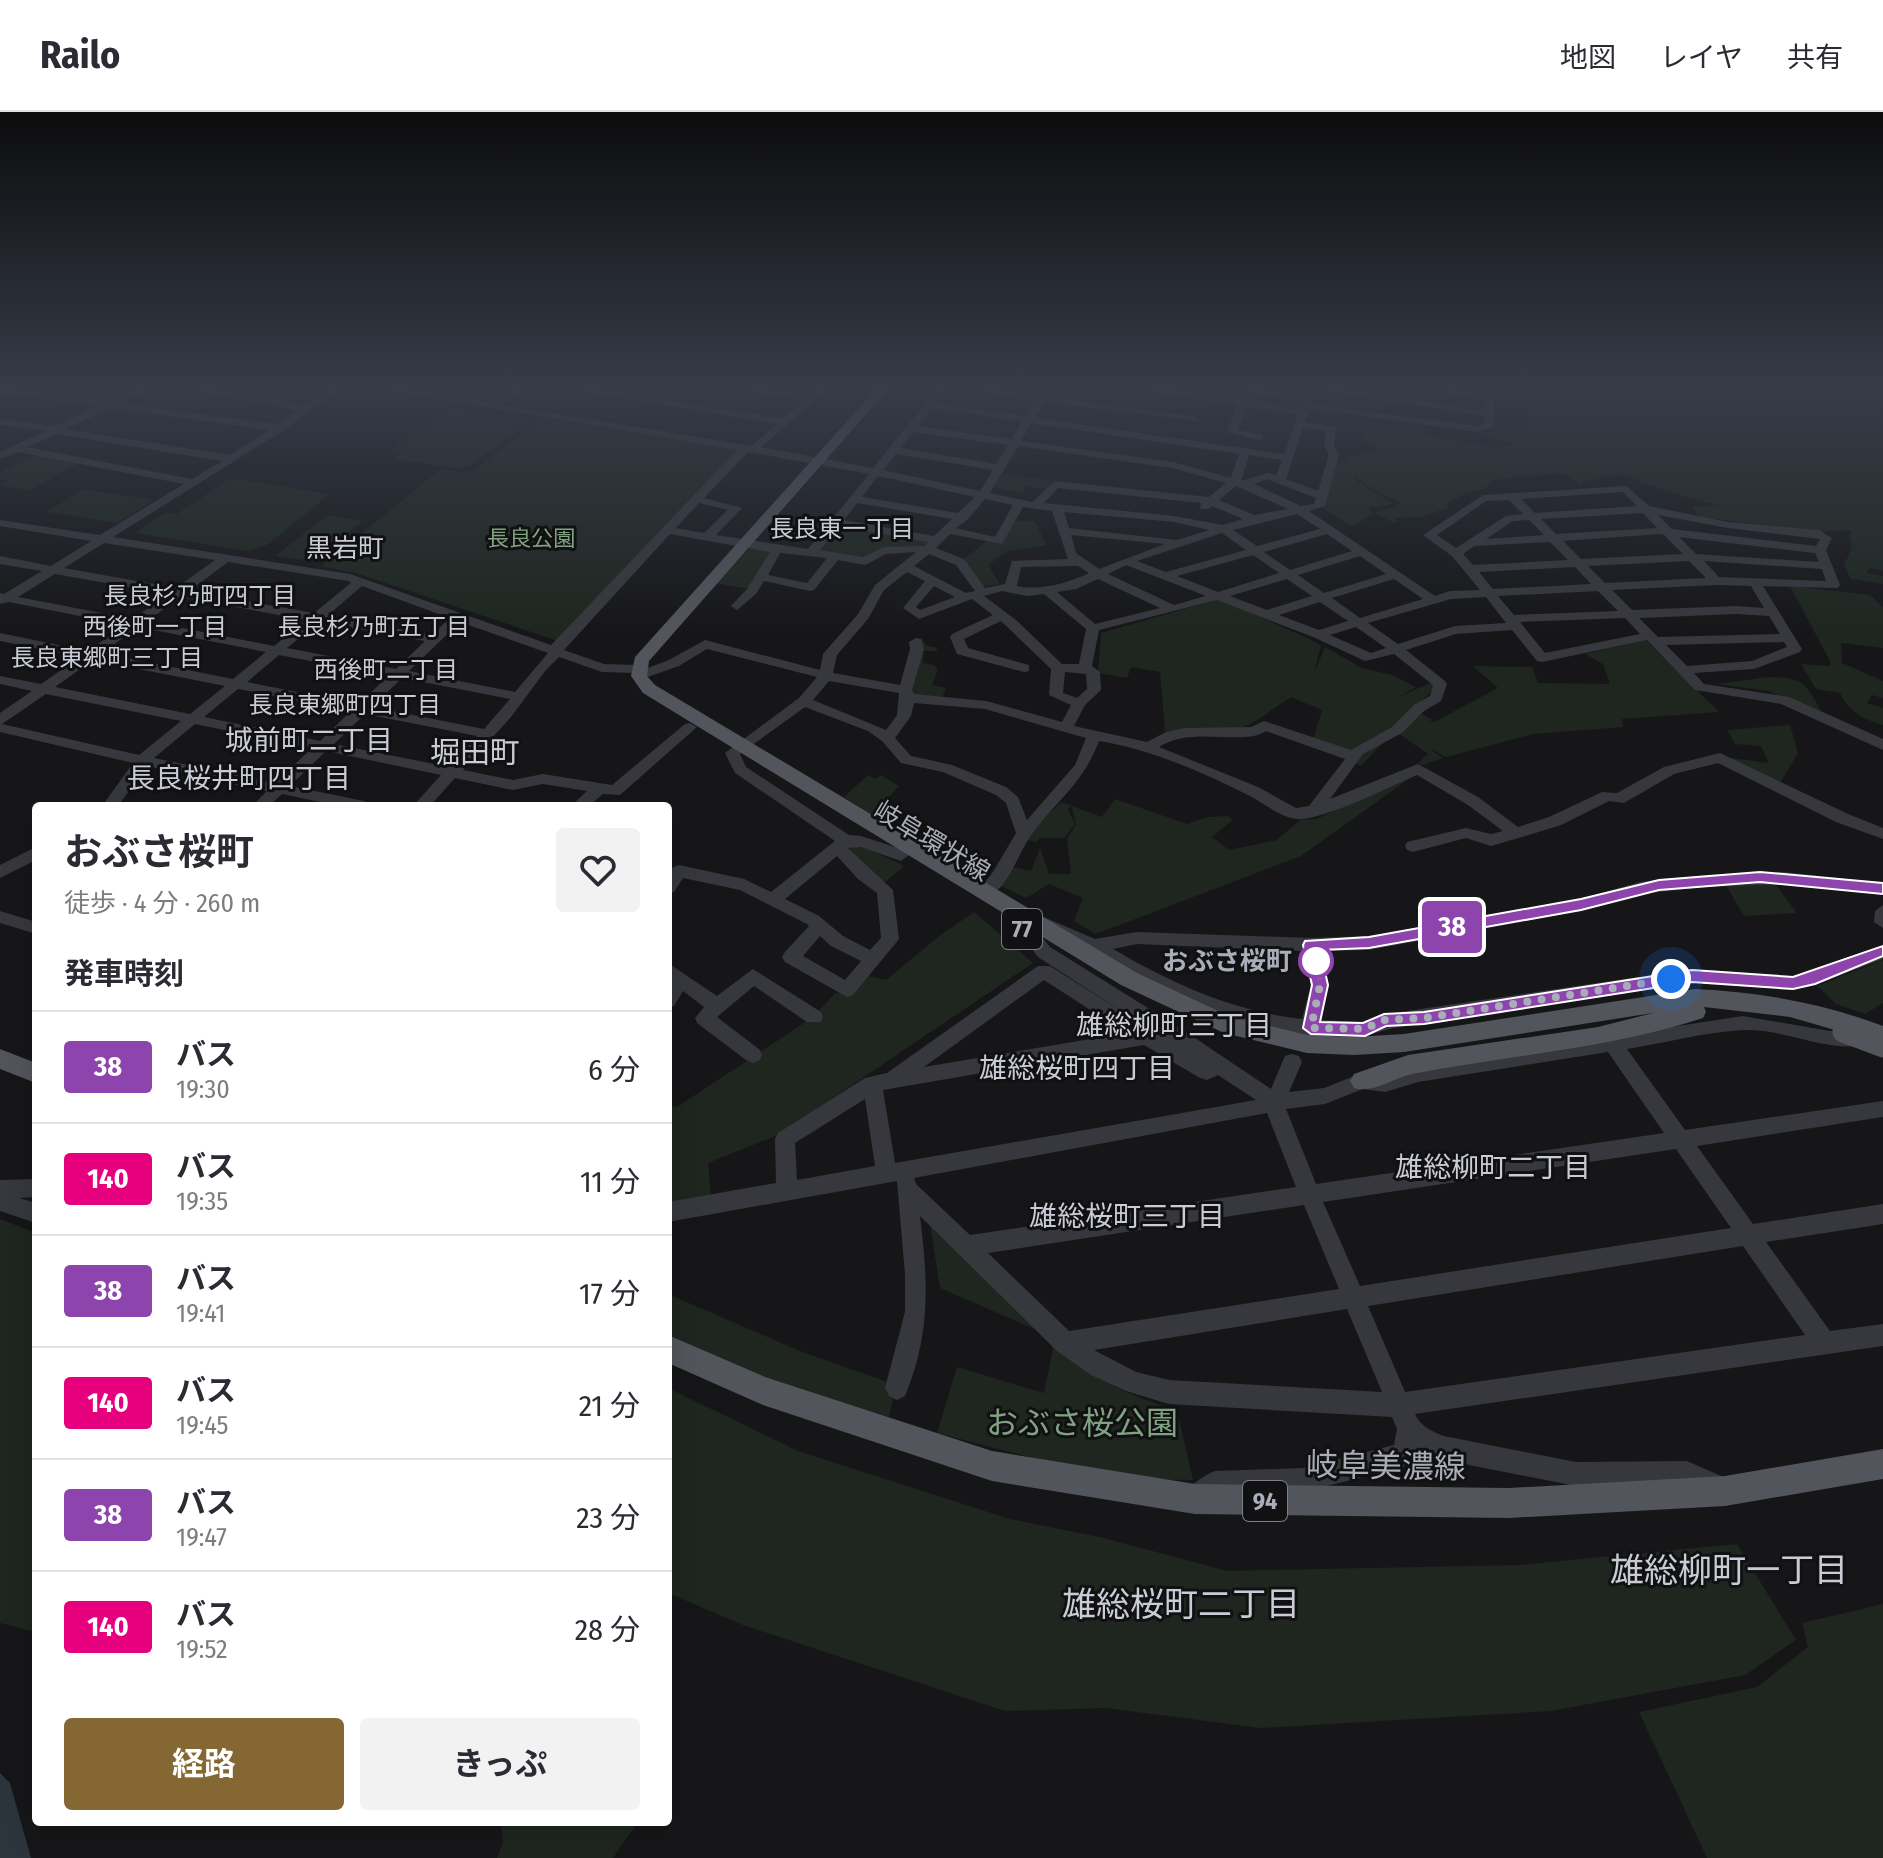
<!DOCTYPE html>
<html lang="ja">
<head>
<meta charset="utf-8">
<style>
  :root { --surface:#fff; --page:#f2f2f3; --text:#2b2b33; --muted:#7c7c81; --line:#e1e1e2; --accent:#856733 }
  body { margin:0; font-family:"Fira Sans Condensed","Noto Sans JP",sans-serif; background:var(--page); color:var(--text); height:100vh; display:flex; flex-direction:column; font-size:30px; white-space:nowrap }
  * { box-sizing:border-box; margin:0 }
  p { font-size:26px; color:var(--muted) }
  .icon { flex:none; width:44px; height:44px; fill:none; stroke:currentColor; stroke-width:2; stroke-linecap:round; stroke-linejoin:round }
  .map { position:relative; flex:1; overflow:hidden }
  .side { position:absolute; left:32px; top:690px; width:640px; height:1024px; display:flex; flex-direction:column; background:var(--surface); border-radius:8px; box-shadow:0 8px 32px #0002 }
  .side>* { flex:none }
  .badge { padding:0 16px; border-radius:6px; font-size:28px; line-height:52px }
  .you { position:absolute; width:40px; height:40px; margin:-20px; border:6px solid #fff; border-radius:50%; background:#1a73e8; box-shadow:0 0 0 12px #1a73e833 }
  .map>.badge { position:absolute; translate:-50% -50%; box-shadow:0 0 0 4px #fff }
  h2 { padding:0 32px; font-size:30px; line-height:72px }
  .round { display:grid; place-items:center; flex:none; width:84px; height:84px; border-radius:8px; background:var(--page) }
  .headline { display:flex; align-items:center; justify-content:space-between; height:136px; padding:0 32px }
  h1 { font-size:38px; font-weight:700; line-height:60px }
  .action { display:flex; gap:16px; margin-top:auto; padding:16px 32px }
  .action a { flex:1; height:92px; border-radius:8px; background:var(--accent); color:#fff; font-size:32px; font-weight:700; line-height:92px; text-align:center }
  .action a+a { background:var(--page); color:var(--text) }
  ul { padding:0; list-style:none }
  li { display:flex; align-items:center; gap:24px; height:112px; padding:0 32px; border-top:2px solid var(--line) }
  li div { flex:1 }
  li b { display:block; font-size:30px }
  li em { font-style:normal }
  li .badge { min-width:88px; font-weight:700; text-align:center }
  header { display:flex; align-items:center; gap:48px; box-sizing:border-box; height:112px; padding:0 40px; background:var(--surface); border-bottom:2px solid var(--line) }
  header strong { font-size:38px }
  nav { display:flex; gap:44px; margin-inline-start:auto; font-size:28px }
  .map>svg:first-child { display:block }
</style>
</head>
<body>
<header>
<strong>Railo</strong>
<nav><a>地図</a><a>レイヤ</a><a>共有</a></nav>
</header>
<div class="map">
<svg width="1883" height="1746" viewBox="0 0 1883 1746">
  <rect width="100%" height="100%" fill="#161618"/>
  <path fill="#1e261f" d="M1472 276H1883V459L1870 456 1866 461 1883 464V472L1851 467 1844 454 1852 435 1849 423 1852 420 1849 418 1822 420 1699 405 1692 395 1719 393C1688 387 1658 377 1630 365 1612 357 1596 370 1583 369L1581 373 1565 362 1530 363 1494 368 1484 377 1466 381 1447 392 1450 396C1440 397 1434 401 1426 404 1423 405 1396 406 1393 405L1398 409 1395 411 1374 401 1395 395 1400 391 1366 373 1354 362 1356 369 1394 392 1369 396 1373 402 1352 414 1322 396 1335 352 1343 347 1350 357 1345 343H1360L1378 337 1364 329 1361 323 1368 319 1341 316V319L1339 315 1424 322 1494 336 1512 332 1485 324 1486 320 1528 317 1524 291 1468 279Z
    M453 295 531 308 471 353 459 357 394 347 402 341 390 338Z
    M543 306 738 338 558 529 356 461 321 454 441 357 470 361Z
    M39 342 81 350 30 378 0 374 5 368 0 367V360Z
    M1000 361 1053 369 1047 378 1027 374 1022 381 993 375Z
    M231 366 330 382 267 433 249 439 134 421 165 401 177 402Z
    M83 377 154 388 117 411 47 400Z
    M328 403 363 409 312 449 275 444Z
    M1014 409H1035L1046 433 1007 439 988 453 1000 472 981 475 962 448Z
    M837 413 930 429 924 434 879 439 863 446 818 439Z
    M751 435 771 440 749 477 716 471Z
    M1790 474 1870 483 1883 495V536L1841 531 1842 551 1883 569V586L1872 583 1867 591 1883 596V613C1865 608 1847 599 1840 581L1816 577 1801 552 1830 554V549Z
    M1220 487 1316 530 1321 534 1314 561 1325 535 1362 556 1392 563 1416 575 1397 586 1434 569 1433 577 1361 654 1312 631 1322 598 1291 585 1251 612 1239 616 1165 619 1160 560 1131 555 1127 566 1098 561 1101 521Z
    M921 525 927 534 935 535 938 539H924L923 551 934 553 938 558 932 573 946 576 942 586 912 583 909 578Z
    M1646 528 1719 600 1622 607 1623 615 1534 622 1446 645 1427 635 1443 646 1422 653 1418 651 1428 642 1398 621 1419 601 1433 608 1428 611 1436 609 1498 576 1473 554 1532 555 1538 571 1610 572 1603 552 1585 542Z
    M1768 565C1804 566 1804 569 1822 600L1768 579 1718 572Z
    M1790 613 1798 641 1780 671 1735 651 1731 646 1769 651 1761 634 1735 632 1727 618Z
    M868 663 876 667 881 663 899 674 873 703 844 685Z
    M1413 664 1301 744 1096 822 1074 809 1083 786 1049 772 1026 786 999 773 1008 754 1031 759 1040 736 1049 762H1071L1067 727 1076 712 1071 693 1068 698 1075 712 1064 726H1040L1037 730 1023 727 1061 690 1102 705 1115 687 1187 712 1208 705 1228 704 1233 708 1212 725 1229 738 1277 728 1300 708 1316 707Z
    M857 731 904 754 884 771 848 737Z
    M1773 769 1797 801 1744 804 1724 770Z
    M974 800 1033 851 778 1023 708 1051 711 1085 668 1091V994L677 995 813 905 835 881 846 882 863 863 886 868 938 825Z
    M1883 848V891L1865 902 1836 892 1817 874Z
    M0 1107 36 1121V1520L0 1511Z
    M930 1112 1044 1221 940 1176Z
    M668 1182 800 1239 896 1273 889 1305 788 1275 668 1228Z
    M1054 1232C1100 1269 1120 1281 1177 1298L1193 1368 1135 1367 1053 1351 937 1321 957 1255 1044 1281Z
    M668 1276 798 1339 1010 1407 1104 1426 1227 1459 1520 1453 1737 1432 1796 1528 1745 1563 1551 1599 1261 1616 1106 1596 1005 1599 743 1513 668 1481Z
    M1883 1492V1746H1707L1639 1600 1757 1575 1808 1535 1802 1511Z
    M501 1710H638L613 1746H497L503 1730Z"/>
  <path fill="#2c353c" d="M0 1661 10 1671 31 1746H0Z"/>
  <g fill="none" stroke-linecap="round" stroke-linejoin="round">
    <path stroke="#2c353c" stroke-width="2" d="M1155 276 1273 292"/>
    <path fill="#37383d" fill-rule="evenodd" d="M0 276 108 290 138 276H151L121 291 276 312 298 298 181 276H202L305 293 331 276H342L284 318 113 425 350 462 551 533 737 338 376 276H398L493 291 515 276H526L503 293 751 334 777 312 564 276H587L783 306 804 289 734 276H758L810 284 819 276H830L761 335 873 356 938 276H948L936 291 1026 304 1035 289 965 276H988L1038 284 1046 277 1051 280 1047 285 1194 304 1199 307 1198 309 1044 290 1035 306 1284 342 1298 302 1246 295 1238 318 1263 323V327L1259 328 1227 320 1237 293 1130 276H1154L1303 297 1308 300 1305 310 1336 315 1334 333 1339 342 1325 394 1309 399 1435 484 1450 479 1480 478 1452 444 1423 423 1483 383 1626 374 1649 394 1728 410 1819 418 1832 426 1826 438 1840 473 1838 476 1763 474 1802 537 1800 540 1754 557 1694 561 1704 572 1789 585 1883 627V638L1781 592 1695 578 1647 528 1542 550 1537 549 1512 518 1456 522 1406 538 1445 569 1447 572 1441 589 1424 599 1402 621 1363 642 1330 687 1418 652 1478 685 1518 715 1549 705 1602 680 1617 681 1664 655 1720 641 1848 702 1883 716V727L1836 710 1718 651 1674 662 1624 691 1609 689 1561 713 1522 725 1491 734 1466 726 1413 740 1407 738 1405 734 1407 730 1466 716 1491 722 1503 719 1468 693 1417 663C1387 676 1334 703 1303 707 1284 709 1264 691 1248 683 1202 660 1150 637 1099 629 1082 674 1055 689 1030 725 1017 743 1008 778 986 785L978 779 993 760 1016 721 1006 691 996 683 943 660 901 651 882 629 868 619 805 595 740 642 746 655 849 723 861 724 907 739 909 743 901 749 861 735 848 736 893 778 899 827 853 883 847 885 785 850 782 845 785 840 809 814 807 812 740 778 683 766 674 780 668 782V763L673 755 679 753 744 767 771 780 835 729 735 661 725 641 799 586 817 565 707 537 679 554 639 568 632 564 634 561 602 560 559 545 546 558 511 605 463 658 513 668 543 662 612 673 685 612 690 611 697 615 620 683 603 682 589 694H571L587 679 543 672 513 678 455 666 430 694H413L441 663 326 639 290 674 364 689 372 694H339L282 682 269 694H252L267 679 147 654 118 694H102L133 651 0 620V601L32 579 0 572V564L41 572 80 545 0 529V521L88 539 125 513 9 490 0 492V481L4 482 42 459 0 452V444L51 454 91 429 0 414V408L100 423 184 372 18 340 0 347V340L46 319 0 313V307L56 314 99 294 0 281ZM111 296 269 318 230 343 66 317ZM932 296 1022 310 1012 327 918 314ZM1031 311 1239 342 1231 366 1173 350 1021 329ZM1303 316 1326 319 1324 333 1329 342 1318 379 1286 367ZM914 320 1008 333 996 352 900 336ZM57 322 222 349 192 367 27 335ZM1018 334 1172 356 1226 371 1209 385 1055 369 1032 390 990 381ZM748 340 869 362 808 437 716 423 742 396 704 386ZM896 342 993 358 980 379 883 358ZM1249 343 1282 348 1276 363 1268 361 1241 369ZM878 364 975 385 958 401 862 385ZM1267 367 1316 386 1314 392 1301 394 1254 372ZM1236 374 1288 397 1254 403 1219 388ZM1058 376 1201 391 1200 397H1208L1212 394 1243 407 1223 413 1174 404 1044 391ZM1623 380 1637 394 1535 401 1521 387ZM985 387 1013 393 995 425 956 416 968 407ZM1509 388 1523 402 1506 404 1456 436 1437 423 1486 389ZM699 391 728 398 704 421 676 416ZM857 391 952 407 934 424 844 408ZM1023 395 1052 399 1068 447 1012 449 1005 472 985 476 964 447 936 436 950 422 1002 432ZM1064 400 1174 410 1209 418 1177 428 1069 416ZM1643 401 1657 416 1556 422 1541 407ZM1297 402 1320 417 1257 434 1233 418ZM1658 403 1728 416 1820 427 1816 434 1672 417ZM1529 408 1544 423 1486 427 1513 409ZM839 414 928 430 924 434 884 435 863 445 820 438ZM1222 421 1246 438 1166 460 1137 449ZM670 422 770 440 747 477 731 494 737 498 756 482 764 469 810 479 814 478 838 448 865 453 886 442 916 440 875 473 858 502 823 542 820 558 705 528 669 548 645 557 638 553 604 552 564 538ZM1327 422 1352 439 1290 458 1264 440ZM1660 422 1664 423 1683 442 1581 447 1563 429ZM1071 423 1165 432 1099 457 1076 441ZM1679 425 1815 441 1819 450 1696 442ZM1550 430 1568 448 1473 453 1463 442 1474 434ZM104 431 215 448 176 476 64 456ZM780 441 827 446 807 471 768 463ZM929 442 956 453 975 479 966 481 914 454ZM1253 443 1279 461 1218 480 1177 464ZM1360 444 1386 462 1324 481 1298 463ZM1689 449 1706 466 1605 471 1588 454ZM1704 449 1822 457 1826 469 1719 465ZM228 450 348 469 351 471 314 501 189 479ZM1126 453 1206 484 1174 493 1108 462ZM1078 454 1089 461C1068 471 1041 479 1017 474L1021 455ZM1575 455 1591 472 1493 477 1479 460ZM907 460 925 469 903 496 919 507 972 487 993 503 952 522 950 525 957 542 1024 560 1029 559V553L968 536 964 527 1001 509 1051 557 1049 583 1071 593 1062 610 986 589 914 582 912 578 924 537 921 527 916 526 909 530 910 537 900 573 833 561 837 543 868 507 884 478ZM55 462 168 482 133 507 18 485ZM1098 467 1160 496 1095 512 1057 480 1076 477ZM1287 467 1312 484 1267 498 1230 484ZM1394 467 1423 487 1360 506 1332 486ZM1716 473 1751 474 1764 496 1737 494 1632 498 1612 478ZM362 474 450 506 432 523 327 504ZM934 474 955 485 920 498 916 495ZM1002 479 1027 484 1044 482 1086 517 1079 552H1062L1016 508 984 484ZM1598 479 1618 499 1514 503 1498 484ZM181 485 306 508 274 534 147 509ZM1486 485 1506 511 1455 514 1398 532 1368 511 1451 487ZM1217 488 1313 525 1365 549 1394 542 1433 573 1430 584 1414 593 1392 615 1351 638 1264 609 1251 615 1184 616 1166 620 1147 630 1074 614 1085 593 1101 578 1100 560 1092 554 1099 518ZM1320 490 1348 509 1319 518 1279 503ZM1737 502 1769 504 1780 522 1658 525 1639 506ZM1625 506 1640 522 1545 541 1520 510ZM319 510 425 529 396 557 287 536ZM460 510 548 541 515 580 409 559ZM138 515 266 540 233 567 102 541ZM1356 515 1386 536 1371 541 1330 523ZM1784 530 1787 535 1752 549 1687 554 1666 533ZM279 543 388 564 359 592 247 570ZM93 548 225 574 190 602 55 575ZM1065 560 1086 562 1087 577 1077 586 1063 581ZM402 566 510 587 484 617 372 595ZM829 569 899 581 897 603 886 618 813 588ZM238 577 351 599 320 629 204 605ZM46 582 181 609 139 643 2 612ZM914 591 985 597 1086 626 1075 653 1027 708 1018 685 1006 675 952 653 911 644 895 626 911 604ZM365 602 477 624 449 655 334 632ZM195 612 312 636 275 671 154 646ZM1266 619 1345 647 1309 694 1296 696 1258 675 1159 635C1193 613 1242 635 1266 619ZM837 744 858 767 877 781 881 826 870 838 843 824 819 804 785 787ZM820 824 831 834 861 849 845 868 803 844Z
      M1231 276H1254L1313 287 1308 290Z
      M1306 276H1330L1485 298 1486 290 1433 276H1450L1494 286V314L1477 320 1306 296 1301 293 1303 291 1477 314 1484 312 1485 304Z
      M36 735V748L0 766V753Z
      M1784 760 1883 771V783L1784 772 1705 775 1640 782 1581 799 1369 838 1321 839 1329 873 1320 908 1362 910 1394 901 1692 857 1793 864 1883 833V847L1815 873 1793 878 1692 871 1394 916 1360 925 1317 923 1314 929H1300L1298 921C1246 915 1193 898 1147 873 1108 853 1074 828 1033 813L1030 809 1039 803 1095 827 1137 820 1311 826 1369 824 1581 787 1640 770 1705 763ZM1137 832 1304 839 1311 873 1302 907C1232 899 1173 872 1113 837Z
      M1883 793V816L1874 810 1875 799Z
      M0 799 36 810V822L0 811Z
      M1028 814 1034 815 1050 835 1180 916 1271 977 1285 944 1292 942 1299 944 1302 950 1289 980 1324 976 1362 961 1385 964 1418 954 1743 904 1830 919 1864 920 1883 915V931C1825 944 1794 917 1743 918 1705 920 1665 931 1627 937L1685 1018 1883 989V1005L1697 1034 1753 1112 1883 1092V1112L1766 1130 1830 1219 1883 1212V1234L1415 1302C1420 1314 1433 1320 1444 1324L1576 1350 1687 1349 1728 1367 1732 1376 1728 1385 1719 1389 1686 1373 1576 1374 1444 1348 1418 1339 1411 1352 1402 1355 1303 1380 1219 1383 1195 1400 1186 1396 1182 1387C1188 1374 1202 1364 1215 1359L1303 1356 1394 1333 1397 1317 1392 1305 1169 1292 1126 1279 1091 1263 1057 1239 920 1104C928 1169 931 1222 905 1284L897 1288 889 1284 885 1276 905 1200V1162L897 1069 668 1110V1090L776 1071 775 1027 778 1021 865 966 887 961 1038 854H1050L1129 904 1038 845 1019 820ZM1044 868 1126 921 924 955ZM1144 933 1200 966 1207 968 1218 963 1256 988 895 1051 883 978ZM1608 940 1664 1021 1316 1072 1286 997 1325 992 1363 977 1385 980 1418 970ZM865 987 875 1054 797 1068 795 1031ZM1267 1001 1296 1075 970 1123 916 1072 914 1066ZM1676 1037 1731 1116 1360 1174 1323 1090ZM1304 1093 1339 1177 1069 1219 988 1141ZM1743 1134 1805 1223 1405 1280 1368 1194ZM1347 1197 1382 1280 1169 1268 1136 1260 1094 1238Z
      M668 851 717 884 753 857 821 900 823 905 821 910H807L754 874 717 905 760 938 762 943 760 948 753 951 746 948 697 911 695 906 704 895 683 879 674 894 668 896 670 869Z
      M36 1067V1085L19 1086 36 1091V1111L0 1099V1068Z"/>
    <path fill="#53555c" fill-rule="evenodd" d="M877 276H889L649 549 647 564 655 573 1137 861 1229 904 1307 923 1354 925 1404 922 1695 877C1760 880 1822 891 1883 914V932L1790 905 1704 895 1706 900 1703 906C1608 937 1509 943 1412 962 1394 966 1372 982 1354 976L1350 969 1354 962 1408 943 1598 915 1653 901 1404 940 1354 943 1307 941 1224 921 1121 873 643 581 631 564 635 545Z
      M0 937 36 951V971L0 957Z
      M668 1223 765 1265 992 1339 1195 1372 1509 1376 1725 1364 1883 1337V1367L1725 1394 1509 1406 1195 1402 992 1369 763 1293 668 1251Z"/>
    <path stroke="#53555c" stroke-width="21" d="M1843 920 1883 935"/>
  </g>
  <linearGradient id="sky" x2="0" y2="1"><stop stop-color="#0c0c0d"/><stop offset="0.53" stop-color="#363c48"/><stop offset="1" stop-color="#363c48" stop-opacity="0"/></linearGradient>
  <rect width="1883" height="520" fill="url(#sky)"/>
  <path fill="#8e44ad" stroke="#fff" stroke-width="2" d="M1760 760 1883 771V782L1760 770 1659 778 1581 798 1369 836 1320 838 1328 873 1320 910 1363 911 1384 902 1424 900 1692 858 1793 865 1883 834V844L1815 872 1793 877 1692 870 1424 912 1386 914 1365 924 1311 922 1303 916 1312 873 1303 833 1305 829 1369 825 1581 787 1659 768Z"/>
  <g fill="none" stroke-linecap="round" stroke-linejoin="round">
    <path stroke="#a8adb8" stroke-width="8" stroke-dasharray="0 14.4" d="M1316 849 1320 873 1311 916 1365 917 1384 908 1424 906 1671 867"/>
  </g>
  <circle fill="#fff" stroke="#8e44ad" stroke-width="4" cx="1316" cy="849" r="16"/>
  <g text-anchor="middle" stroke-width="6" stroke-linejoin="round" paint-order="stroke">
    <g font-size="22" fill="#7fa381" stroke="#111113">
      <text x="531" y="434">長良公園</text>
    </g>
    <g font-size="24" fill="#c9ccd4" stroke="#111113">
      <text x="842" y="425">長良東一丁目</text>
      <text x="200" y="492">長良杉乃町四丁目</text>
      <text x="155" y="523">西後町一丁目</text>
      <text x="374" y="523">長良杉乃町五丁目</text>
      <text x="107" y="554">長良東郷町三丁目</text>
      <text x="386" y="566">西後町二丁目</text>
      <text x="345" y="601">長良東郷町四丁目</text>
    </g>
    <g fill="#111113" stroke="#7b7e86" stroke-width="2">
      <rect x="1002" y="797" width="40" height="40" rx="6"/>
      <rect x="1243" y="1369" width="44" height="40" rx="6"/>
    </g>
    <g font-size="24" font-weight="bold" fill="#a8adb8">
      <text x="1022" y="825">77</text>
      <text x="1265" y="1397">94</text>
    </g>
    <g font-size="26" fill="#c9ccd4" stroke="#111113">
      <text x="345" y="445">黒岩町</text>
    </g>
    <g font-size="26" fill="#a8adb8" stroke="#111113">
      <text transform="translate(932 729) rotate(31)" y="9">岐阜環状線</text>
    </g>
    <g font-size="26" font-weight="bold" fill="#a8adb8" stroke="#111113" text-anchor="end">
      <text x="1292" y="858">おぶさ桜町</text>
    </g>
    <g font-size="28" fill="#c9ccd4" stroke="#111113">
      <text x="309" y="638">城前町二丁目</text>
      <text x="239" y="676">長良桜井町四丁目</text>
      <text x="1174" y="923">雄総柳町三丁目</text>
      <text x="1077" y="966">雄総桜町四丁目</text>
      <text x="1493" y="1065">雄総柳町二丁目</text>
      <text x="1127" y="1114">雄総桜町三丁目</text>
    </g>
    <g font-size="30" fill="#c9ccd4" stroke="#111113">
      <text x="475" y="651">堀田町</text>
    </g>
    <g font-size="32" fill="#7fa381" stroke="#111113">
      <text x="1082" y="1322">おぶさ桜公園</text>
    </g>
    <g font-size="32" fill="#a8adb8" stroke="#111113">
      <text transform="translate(1386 1354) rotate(1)" y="11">岐阜美濃線</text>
    </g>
    <g font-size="34" fill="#c9ccd4" stroke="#111113">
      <text x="1729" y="1470">雄総柳町一丁目</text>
      <text x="1181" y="1504">雄総桜町二丁目</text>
    </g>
  </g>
</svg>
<div class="you" style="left:1671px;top:867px"></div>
<b class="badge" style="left:1452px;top:815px;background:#8e44ad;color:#fff">38</b>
<section class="side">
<div class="headline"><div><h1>おぶさ桜町</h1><p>徒歩 · 4 分 · 260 m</p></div><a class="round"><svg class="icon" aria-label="heart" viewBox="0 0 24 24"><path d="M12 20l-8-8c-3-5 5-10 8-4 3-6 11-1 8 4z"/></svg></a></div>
<h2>発車時刻</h2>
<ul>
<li><span class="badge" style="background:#8e44ad;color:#fff">38</span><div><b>バス</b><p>19:30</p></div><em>6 分</em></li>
<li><span class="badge" style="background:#e6007e;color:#fff">140</span><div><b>バス</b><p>19:35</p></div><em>11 分</em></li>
<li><span class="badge" style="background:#8e44ad;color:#fff">38</span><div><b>バス</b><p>19:41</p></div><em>17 分</em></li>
<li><span class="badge" style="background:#e6007e;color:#fff">140</span><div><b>バス</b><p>19:45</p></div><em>21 分</em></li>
<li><span class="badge" style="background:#8e44ad;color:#fff">38</span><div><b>バス</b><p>19:47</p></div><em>23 分</em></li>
<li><span class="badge" style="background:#e6007e;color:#fff">140</span><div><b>バス</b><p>19:52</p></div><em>28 分</em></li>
</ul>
<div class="action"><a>経路</a><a>きっぷ</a></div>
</section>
</div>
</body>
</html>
